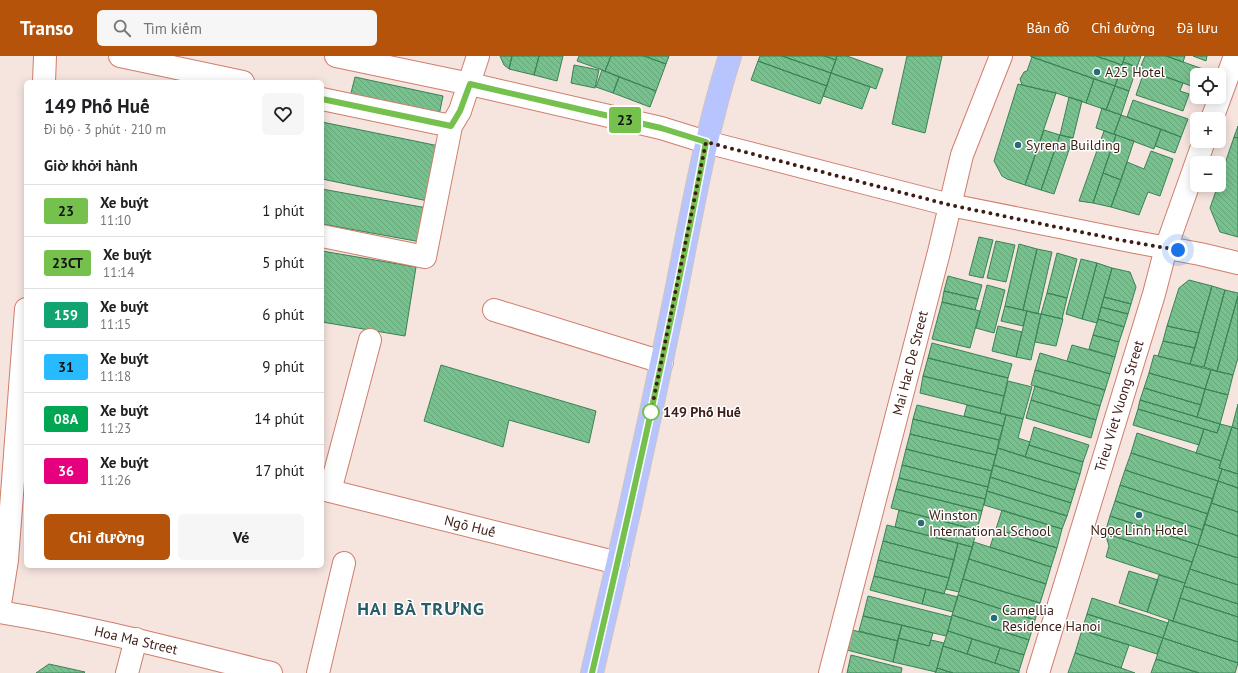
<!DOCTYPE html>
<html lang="vi">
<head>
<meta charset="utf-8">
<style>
  :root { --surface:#fff; --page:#f6f6f6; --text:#202124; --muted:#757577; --line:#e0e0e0; --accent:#b45309 }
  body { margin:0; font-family:"PT Sans",sans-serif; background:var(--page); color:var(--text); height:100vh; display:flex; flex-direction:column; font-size:15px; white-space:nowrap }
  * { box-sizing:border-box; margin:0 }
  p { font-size:13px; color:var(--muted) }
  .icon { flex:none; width:22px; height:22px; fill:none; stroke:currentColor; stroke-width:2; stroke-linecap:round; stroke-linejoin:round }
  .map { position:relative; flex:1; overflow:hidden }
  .drawer { position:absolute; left:24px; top:24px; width:300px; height:488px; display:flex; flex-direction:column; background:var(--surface); border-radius:6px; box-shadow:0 2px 10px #0003 }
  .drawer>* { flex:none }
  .badge { padding:0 8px; border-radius:3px; font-size:14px; line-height:26px }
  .tools { position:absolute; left:1190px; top:12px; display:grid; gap:8px }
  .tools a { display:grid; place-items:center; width:36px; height:36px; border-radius:6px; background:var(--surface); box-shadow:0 2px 10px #0003; font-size:20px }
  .you { position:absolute; width:20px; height:20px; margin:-10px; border:3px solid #fff; border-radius:50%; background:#1a73e8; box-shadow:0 0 0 6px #1a73e833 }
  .map>.badge { position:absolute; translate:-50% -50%; box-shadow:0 0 0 2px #fff }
  h2 { padding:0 20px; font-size:15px; line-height:36px }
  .round { display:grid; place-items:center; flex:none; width:42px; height:42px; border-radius:6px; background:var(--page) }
  .summary { display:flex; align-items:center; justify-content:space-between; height:68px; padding:0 20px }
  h1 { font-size:19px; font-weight:600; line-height:30px }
  .primary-button { display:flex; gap:8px; margin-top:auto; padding:8px 20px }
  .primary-button a { flex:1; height:46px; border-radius:6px; background:var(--accent); color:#fff; font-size:16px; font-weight:600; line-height:46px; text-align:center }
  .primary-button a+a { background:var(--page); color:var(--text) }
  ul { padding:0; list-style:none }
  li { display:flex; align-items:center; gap:12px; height:52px; padding:0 20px; border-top:1px solid var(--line) }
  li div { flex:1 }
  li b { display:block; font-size:15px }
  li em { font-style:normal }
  li .badge { min-width:44px; font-weight:700; text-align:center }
  header { display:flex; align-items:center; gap:24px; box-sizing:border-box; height:56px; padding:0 20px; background:var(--accent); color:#fff }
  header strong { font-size:19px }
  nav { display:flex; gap:22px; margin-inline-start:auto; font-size:14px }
  .search { width:280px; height:36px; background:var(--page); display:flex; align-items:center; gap:10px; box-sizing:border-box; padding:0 14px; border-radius:6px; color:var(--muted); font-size:15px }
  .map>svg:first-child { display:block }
</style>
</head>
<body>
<header>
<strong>Transo</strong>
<div class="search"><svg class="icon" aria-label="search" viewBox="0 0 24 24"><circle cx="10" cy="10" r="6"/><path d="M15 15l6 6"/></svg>Tìm kiếm</div>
<nav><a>Bản đồ</a><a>Chỉ đường</a><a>Đã lưu</a></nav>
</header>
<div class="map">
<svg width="1238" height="617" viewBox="0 0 1238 617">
  <defs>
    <pattern id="building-back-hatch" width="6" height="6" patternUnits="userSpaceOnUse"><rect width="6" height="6" fill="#77c18e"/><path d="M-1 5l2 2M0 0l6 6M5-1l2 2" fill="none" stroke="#68a57a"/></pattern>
  </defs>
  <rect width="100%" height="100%" fill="#f6e4df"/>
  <path fill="url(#building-back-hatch)" stroke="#398354" d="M500 0H512L509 13 504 9Z
    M512 0H539L534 19 509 13Z
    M539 0H563L557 25 534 19Z
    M579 0H611L605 15 577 5Z
    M611 0H644L666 8 656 35 605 15Z
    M644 0H669L666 8Z
    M760 0H782L831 17 827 30 758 5Z
    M782 0H824L836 4 831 17Z
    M824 0H837L836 4Z
    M837 0H847L883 13 876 33 831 17Z
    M907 0H942L925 77 892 68Z
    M1030 0H1096L1122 9 1115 30Z
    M1096 0H1125L1122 9Z
    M1125 0H1141L1137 11 1123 6Z
    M1145 0H1166L1203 13 1201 19H1197V32L1140 12Z
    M1166 0H1185L1183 6Z
    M1193 0H1207L1206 5Z
    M1032 1 1094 23 1086 47 1056 37 1022 29 1020 23 1024 16 1027 15Z
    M758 5 827 30 820 48 751 24Z
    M1123 6 1137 11 1129 35 1115 30Z
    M574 9 599 14 595 32 571 27Z
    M1145 13 1183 27 1180 35 1189 38 1183 55 1136 39Z
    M602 14 619 21 613 37 596 31Z
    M831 17 870 31 862 53 823 40Z
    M355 21 443 40 438 64 349 45Z
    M619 21 656 35 650 51 613 37Z
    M1094 23 1115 30 1106 54 1086 47Z
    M1018 28 1056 37 1025 129 1007 123 1002 120 994 105Z
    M1115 30 1129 35 1121 59 1106 54Z
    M1069 41 1082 45 1073 82 1060 79Z
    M1133 44 1188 63 1181 81 1127 61Z
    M1102 52 1121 59 1114 78 1096 72Z
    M1121 59 1161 73 1154 93 1114 78Z
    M322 66 439 90 428 145 322 123Z
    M1238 70V82L1234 81Z
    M1161 73 1181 81 1175 97 1155 90Z
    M1044 74 1060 79 1041 134 1025 129Z
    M1104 75 1116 79 1093 147 1079 145Z
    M1060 79 1073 82 1054 138 1041 134Z
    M1116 79 1134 85 1121 124 1103 117Z
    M1234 81 1238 82V181L1220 176 1210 152 1218 129H1219V125Z
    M1151 95 1173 103 1160 140 1148 136 1139 159 1111 151 1127 106 1144 113Z
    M1103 117 1121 124 1111 151 1093 147Z
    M322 133 427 152 421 186 322 168Z
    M979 181 993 184 983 222 969 219Z
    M996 185 1015 189 1006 226 987 222Z
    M1019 188 1037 193 1023 254 1005 250Z
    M1037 193 1052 196 1038 258 1023 254Z
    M322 195 416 211 405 280 322 266Z
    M1057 197 1077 203 1067 242 1047 237Z
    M1081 203 1097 207 1082 263 1066 258Z
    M1097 207 1112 212 1097 267 1082 263Z
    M1112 212 1130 216 1136 231 1131 248 1104 241Z
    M948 220 982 229 978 243 944 235Z
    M1189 224 1212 230 1199 277 1167 270 1179 232Z
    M987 229 1005 234 994 277 976 272Z
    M1212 230 1225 234 1204 311 1190 308Z
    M1225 234 1238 237V240L1217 315 1204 311Z
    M944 235 978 243 975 254 942 246Z
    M1047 237 1067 242 1062 263 1041 258Z
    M1238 240V302L1233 319 1217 315Z
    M1104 241 1131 248 1128 258 1101 251Z
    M942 246 980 255 970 292 932 283Z
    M1005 250 1027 255 1023 270 1001 265Z
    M1101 251 1128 258 1124 271 1098 263Z
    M1027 255 1041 258 1031 304 1016 301Z
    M1041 258 1063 263 1056 290 1035 286Z
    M1098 263 1124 271 1119 286 1093 279Z
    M998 270 1022 276 1016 301 992 295Z
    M1167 270 1199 277 1195 292 1163 285Z
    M1093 279 1119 286 1115 301 1089 293Z
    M1163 285 1195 292 1190 308 1158 300Z
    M932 287 1012 308 1008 322 928 302Z
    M1072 289 1115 301 1110 318 1067 305Z
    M1040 297 1110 318 1105 334 1035 314Z
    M1154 299 1211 314 1205 333 1149 317Z
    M928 302 1008 322 1004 340 923 320Z
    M441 309 596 355 589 387 509 364 503 391 424 365Z
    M1035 314 1105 334 1100 350 1031 329Z
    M1211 314 1233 319 1228 339 1205 333Z
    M1149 317 1205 333 1201 349 1144 332Z
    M923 320 1004 340 1000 357 920 337Z
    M1008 325 1032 331 1023 363 1000 357Z
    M1035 330 1100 350 1096 364 1031 344Z
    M1144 332 1201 349 1197 361 1140 344Z
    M1205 333 1228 339 1220 368 1197 361Z
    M1031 344 1096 364 1091 382 1026 362Z
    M1140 344 1220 368 1217 377 1138 353Z
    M1238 348V373L1232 371Z
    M917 349 1003 370 999 384 913 363Z
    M967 349 1006 359 1003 370 964 360Z
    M1138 353 1204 373 1199 389 1133 369Z
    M1006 359 1023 363 1018 382 1030 386 1025 401 998 392Z
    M913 363 999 384 996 399 910 378Z
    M1220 368 1232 371 1221 405 1196 397 1204 373 1217 377Z
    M1034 371 1089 389 1083 406 1029 389Z
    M1232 371 1238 373V418L1219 412Z
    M1137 377 1221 405 1219 412 1222 413 1218 425 1131 397Z
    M910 378 996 399 992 415 906 393Z
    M1029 389 1083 406 1080 418 1025 401Z
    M998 392 1080 418 1075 434 993 409Z
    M906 393 992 415 988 431 902 409Z
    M1131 397 1218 425 1213 443 1125 414Z
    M902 409 988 431 985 443 899 422Z
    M993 409 1075 434 1071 447 990 421Z
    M1222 413 1238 418V432L1218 425Z
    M1125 414 1213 443 1208 458 1120 429Z
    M990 421 1071 447 1067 460 987 435Z
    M899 422 985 443 982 455 896 433Z
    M1218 425 1238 432V456L1211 447Z
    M1120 429 1208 458 1203 474 1115 445Z
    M896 433 982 455 977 474 891 452Z
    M987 435 1067 460 1062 473 984 449Z
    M1115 445 1203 474 1198 489 1110 460Z
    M1211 447 1238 456V480L1204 468Z
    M899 454 977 474 972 491 895 471Z
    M1002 454 1062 473 1057 492 996 473Z
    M1110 460 1198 489 1192 506 1105 477Z
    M1204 468 1238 480V502L1198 489Z
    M887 469 958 487 954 504 883 485Z
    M996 473 1057 492 1051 511 990 491Z
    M1105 477 1192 506 1185 527 1106 501 1109 490Z
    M883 485 954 504 949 522 878 504Z
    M974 486 1051 511 1046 528 969 503Z
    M958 487 972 491 959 536 946 533Z
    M1198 489 1238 502V529L1190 513Z
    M969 503 1046 528 1040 547 963 523Z
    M878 504 949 522 944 538 874 520Z
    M1190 513 1238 529V548L1184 530Z
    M1129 515 1158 524 1147 556 1119 547Z
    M1159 519 1185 527 1173 565 1147 556Z
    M874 520 926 533 922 548 870 534Z
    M963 523 1040 547 1035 564 958 539Z
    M1184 530 1238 548V561L1180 542Z
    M926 533 958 541 953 556 922 548Z
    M958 539 1035 564 1029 584 952 559Z
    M868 540 952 561 946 580 863 560Z
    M1092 542 1168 567 1163 582 1087 558Z
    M1180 542 1238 561V586L1173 565Z
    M1087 558 1163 582 1157 598 1082 574Z
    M952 559 1029 584 1024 599 948 575Z
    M863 560 902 569 898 585 859 575Z
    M1169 564 1238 586V607L1163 582Z
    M902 569 933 577 929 590 898 582Z
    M852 574 898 585 893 606 847 594Z
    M1082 574 1129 589 1121 612 1075 597Z
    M948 575 972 583 967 598 943 590Z
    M898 582 929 590 931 584 944 587 936 616 893 606Z
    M1163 582 1238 607 1235 617H1199L1156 603Z
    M972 583 1000 592 995 607 967 598Z
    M943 590 1019 615V617H953L937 612Z
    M1000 592 1024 599 1019 615 995 607Z
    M1075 597 1121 612 1135 617H1068Z
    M851 599 902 612 901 617H847Z
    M1156 603 1199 617H1151Z
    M49 608 85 616 84 617H36Z
    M937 612 953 617H935Z"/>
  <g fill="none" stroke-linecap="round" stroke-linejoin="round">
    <g stroke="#cf7e6c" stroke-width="24">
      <path id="minor" d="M120 0 243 26
        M336 0 470 28 661 72 706 86 950 149 1135 186 1200 198 1238 207
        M44 26 45 0
        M322 43 451 70
        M1212 63 1235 0
        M322 180 425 201 451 70 460 55 478 0
        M494 254 662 306
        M322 433 618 507
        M330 435 370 284
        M0 548 7 504 26 253
        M0 556C92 571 181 595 271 617
        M127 617 136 583
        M318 617 344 507
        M830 617 939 196 962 99 1001 0
        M1038 617 1154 238 1166 192 1204 85"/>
    </g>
    <g stroke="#cdc4c2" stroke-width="24">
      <path id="major" d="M592 617C621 495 648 373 673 251 690 167 704 82 730 0"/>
    </g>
    <use href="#minor" stroke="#fff" stroke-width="22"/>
    <use href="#major" stroke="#b8c4fe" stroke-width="22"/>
  </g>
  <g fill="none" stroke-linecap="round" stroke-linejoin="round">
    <g stroke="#fff" stroke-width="9">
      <path id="line" d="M322 43 451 70 460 55 470 28 661 72 706 86C673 264 633 441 592 617"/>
    </g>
    <use href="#line" stroke="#76c04d" stroke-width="6"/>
    <path stroke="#3d1d16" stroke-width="4" stroke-dasharray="0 7.2" d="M651 356 706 86 950 149 1120 184 1178 194"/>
  </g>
  <g fill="#266c7a" stroke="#fff" stroke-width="1.5">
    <circle cx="1097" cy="16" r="4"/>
    <circle cx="1018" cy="89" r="4"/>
    <circle cx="1139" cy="459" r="4"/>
    <circle cx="921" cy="467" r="4"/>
    <circle cx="994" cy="562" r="4"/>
  </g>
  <circle fill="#fff" stroke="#76c04d" stroke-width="2" cx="651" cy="356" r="8"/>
  <g text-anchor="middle" stroke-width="3" stroke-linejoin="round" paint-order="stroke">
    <g font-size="14" fill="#3d1d16" stroke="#fff" text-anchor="start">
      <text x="1105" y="21">A25 Hotel</text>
      <text x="1026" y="94">Syrena Building</text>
      <text x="929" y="464">Winston<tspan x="929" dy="16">International School</tspan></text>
      <text x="1139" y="479" text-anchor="middle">Ngọc Linh Hotel</text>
      <text x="1002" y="559">Camellia<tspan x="1002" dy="16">Residence Hanoi</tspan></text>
    </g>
    <g font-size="14" fill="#3d1d16" stroke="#fff">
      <text transform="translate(910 307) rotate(-76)" y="5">Mai Hac De Street</text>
      <text transform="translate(1119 350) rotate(-73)" y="5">Trieu Viet Vuong Street</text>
      <text transform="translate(470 470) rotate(14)" y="5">Ngõ Huế</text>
      <text transform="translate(136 584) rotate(13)" y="5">Hoa Ma Street</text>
    </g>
    <g font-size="14" font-weight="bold" fill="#3d1d16" stroke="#fff" text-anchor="start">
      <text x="663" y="361">149 Phố Huế</text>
    </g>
    <g font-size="18" font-weight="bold" letter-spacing="1" fill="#265d68" stroke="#fff">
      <text x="421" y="559">HAI BÀ TRƯNG</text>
    </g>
  </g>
</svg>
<div class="tools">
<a><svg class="icon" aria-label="locate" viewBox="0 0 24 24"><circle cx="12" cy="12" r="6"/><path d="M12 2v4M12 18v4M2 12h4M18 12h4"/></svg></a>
<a>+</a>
<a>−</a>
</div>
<div class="you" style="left:1178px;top:194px"></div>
<b class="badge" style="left:625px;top:64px;background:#76c04d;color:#111">23</b>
<section class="drawer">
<div class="summary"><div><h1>149 Phố Huế</h1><p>Đi bộ · 3 phút · 210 m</p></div><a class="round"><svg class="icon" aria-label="heart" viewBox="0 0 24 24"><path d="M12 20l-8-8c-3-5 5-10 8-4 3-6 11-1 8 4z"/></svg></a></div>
<h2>Giờ khởi hành</h2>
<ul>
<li><span class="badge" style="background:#76c04d;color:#111">23</span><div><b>Xe buýt</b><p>11:10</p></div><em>1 phút</em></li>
<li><span class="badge" style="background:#76c04d;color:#111">23CT</span><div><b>Xe buýt</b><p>11:14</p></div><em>5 phút</em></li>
<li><span class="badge" style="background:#11a471;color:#fff">159</span><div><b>Xe buýt</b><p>11:15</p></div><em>6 phút</em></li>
<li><span class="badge" style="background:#27baff;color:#111">31</span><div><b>Xe buýt</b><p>11:18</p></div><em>9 phút</em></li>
<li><span class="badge" style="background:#00a651;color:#fff">08A</span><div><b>Xe buýt</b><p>11:23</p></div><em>14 phút</em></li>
<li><span class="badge" style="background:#e6007e;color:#fff">36</span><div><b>Xe buýt</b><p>11:26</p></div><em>17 phút</em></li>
</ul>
<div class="primary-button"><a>Chỉ đường</a><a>Vé</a></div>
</section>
</div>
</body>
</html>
